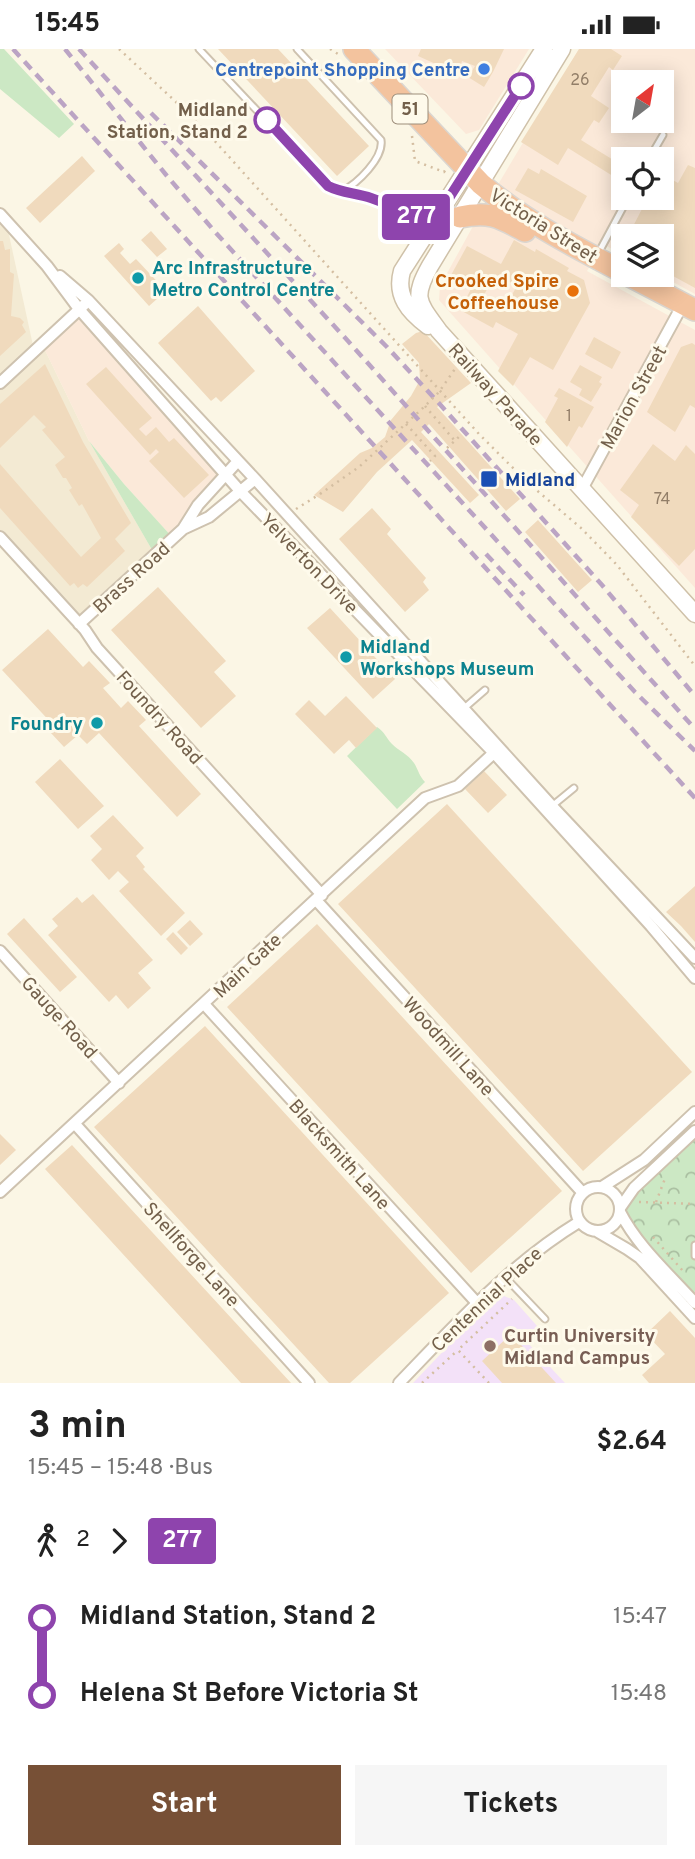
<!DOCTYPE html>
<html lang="en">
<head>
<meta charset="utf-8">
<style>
  :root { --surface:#fff; --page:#f6f6f6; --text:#222; --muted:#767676; --accent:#775036 }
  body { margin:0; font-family:Overpass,sans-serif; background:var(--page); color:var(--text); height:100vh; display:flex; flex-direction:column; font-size:26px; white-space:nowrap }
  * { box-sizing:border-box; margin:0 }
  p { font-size:23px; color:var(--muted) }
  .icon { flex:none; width:38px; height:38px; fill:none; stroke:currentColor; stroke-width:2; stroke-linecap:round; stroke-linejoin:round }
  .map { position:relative; height:1334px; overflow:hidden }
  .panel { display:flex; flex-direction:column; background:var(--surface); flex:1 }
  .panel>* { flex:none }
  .badge { padding:0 14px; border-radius:5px; font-size:24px; line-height:46px }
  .needle { width:46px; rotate:31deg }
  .controls { position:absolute; left:611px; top:21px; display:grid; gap:14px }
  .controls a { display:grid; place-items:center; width:63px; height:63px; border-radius:0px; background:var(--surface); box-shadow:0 4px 18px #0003; font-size:35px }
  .map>.badge { position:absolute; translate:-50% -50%; box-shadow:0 0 0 4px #fff }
  .legs { display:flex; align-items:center; gap:10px; height:77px; padding:0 28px; font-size:23px }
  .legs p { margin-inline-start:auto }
  .summary { display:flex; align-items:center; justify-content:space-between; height:119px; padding:0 28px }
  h1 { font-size:38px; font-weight:700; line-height:52px }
  .button { display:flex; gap:14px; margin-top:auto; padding:14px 28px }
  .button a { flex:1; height:80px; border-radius:0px; background:var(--accent); color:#fff; font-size:28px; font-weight:700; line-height:80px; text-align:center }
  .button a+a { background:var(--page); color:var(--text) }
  ul { padding:0 28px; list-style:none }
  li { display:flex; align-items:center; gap:24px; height:77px; font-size:26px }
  li i { display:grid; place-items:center; width:10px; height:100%; margin:0 9px; background:currentColor }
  li i::after { content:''; width:18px; height:18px; margin:-9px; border:5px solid; border-radius:50%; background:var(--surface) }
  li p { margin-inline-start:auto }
  li:first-child i { background:linear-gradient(#0000 50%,currentColor 0) }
  li:last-child i { background:linear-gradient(currentColor 50%,#0000 0) }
  .status { display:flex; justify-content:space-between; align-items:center; height:49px; padding:0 35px; background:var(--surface); direction:ltr }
  .status svg { height:19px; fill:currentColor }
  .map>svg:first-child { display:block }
</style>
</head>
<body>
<div class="status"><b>15:45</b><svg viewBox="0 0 49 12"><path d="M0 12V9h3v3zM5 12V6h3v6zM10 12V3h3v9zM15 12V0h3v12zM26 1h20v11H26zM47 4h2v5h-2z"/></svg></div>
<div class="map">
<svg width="695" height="1334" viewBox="0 0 695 1334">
  <defs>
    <pattern id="park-crowns" width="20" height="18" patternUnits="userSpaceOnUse" patternTransform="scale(1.75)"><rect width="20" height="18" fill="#cce8c4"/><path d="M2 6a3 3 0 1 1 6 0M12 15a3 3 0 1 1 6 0" fill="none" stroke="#aabfa1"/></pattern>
  </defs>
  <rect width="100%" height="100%" fill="#fbf6e5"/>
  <path fill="#f3ead3" d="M0 165 6 172 34 301 42 295 89 392 155 506 79 575 0 488Z"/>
  <path fill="#fbe9d9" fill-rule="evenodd" d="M385 0H529L479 81 466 85Z
    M579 0H695V245L660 226H662V187H623V206L603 195 587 222 695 281V539L439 251 440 237 472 179ZM623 33H662V72H623ZM623 110H662V149H623Z
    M79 260 226 426 173 489 124 435 89 392 42 295Z"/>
  <path fill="#f3e1f8" d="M504 1247 514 1251 538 1278 525 1291 565 1334H413L492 1251 496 1248Z"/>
  <path fill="#cce8c4" d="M0 0H4L74 75 59 89 0 40Z
    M89 392 124 435 173 489 155 506Z
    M377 678C385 683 386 689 392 695 399 702 408 705 414 714 418 720 419 727 425 733L397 760 347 707Z"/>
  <path fill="url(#park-crowns)" d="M695 1082V1242L693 1252 638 1192 620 1159Z"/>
  <path fill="#f0dabd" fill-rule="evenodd" d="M218 0H278L369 97 337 127Z
    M421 0H504L493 23 484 38 468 28 475 17 462 12 458 25 418 7Z
    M579 0H611L622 7 613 21 609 18 591 47 609 59 599 74 594 71 581 91 623 117 616 129 568 99 558 116 521 93Z
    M82 107 95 122 40 174 26 159Z
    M688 116 695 119V239L662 221V187H623V194L618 192 623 182V184L628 187 643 158 638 155 641 149H662V125L678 134Z
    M528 119 539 125 541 120 587 147 573 173 515 141Z
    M151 182 167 200 157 208 141 191Z
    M514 191 535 203 536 200 569 219 567 222 584 231 590 254 553 321 530 308 513 337 498 322 518 285 496 273 493 279 460 261 471 240 450 228 467 197 501 215ZM495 225 517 237 505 258 484 246Z
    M0 192H3L5 201 10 200V223L14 225 11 267 20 269 24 273 22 276 26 283 0 307Z
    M119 194 124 200 120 204 130 215 136 210 166 242 149 257 104 207Z
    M198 257 255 322 221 353 216 348 211 352 158 294Z
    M423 282 471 334 437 358 520 450 506 462 429 375 421 383 479 446 470 454 412 391 377 423 343 463 314 446 360 404 372 399 385 388 391 371 411 347 420 331 419 314 402 295 416 284Z
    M594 288 621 303 612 320 585 305Z
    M692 294 695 296V359L690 356 675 383 647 363 681 298Z
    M45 315 83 393 131 474 115 490 125 502 87 538 83 535 78 539 74 534 70 537 0 459V415L81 508 101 489 82 455 79 457 69 441 72 439 66 429H63L55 416 65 408 42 381 46 378 34 366 0 399V355Z
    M580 316 602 328 599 333 602 335 591 353 579 346 582 340 570 333Z
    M106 318 152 369 139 380 146 387 156 378 169 393 174 389 209 426 184 449 149 412 159 403 156 400 150 406 86 335Z
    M559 339 594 358 582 379 579 377 567 398 545 373 558 349 554 347Z
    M653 395 675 412 686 396 695 405V500L679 517 631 468 639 456 620 441Z
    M372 459 391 480 387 485 426 529 423 533 429 541 405 563 339 490Z
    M538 471 592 531 578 543 525 483Z
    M158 538 226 612 214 623 236 647 201 679 111 581Z
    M330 559 395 630 373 650 307 579Z
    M48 580 83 618 89 612 110 634 103 639 121 659 128 652 146 671 139 677 201 745 177 768 99 684 87 695 78 686 64 698 50 683 55 678 2 621Z
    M346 647 377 679 356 699 349 691 334 705 295 665 309 651 325 667Z
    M60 710 104 757 78 780 35 733Z
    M484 722 507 746 488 764 465 740Z
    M447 755 692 1023 583 1122 338 855Z
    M113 766 144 799 136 807 145 818 143 820 185 864 161 887 119 842 129 833 118 822 109 831 91 811 102 800 90 787Z
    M695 837V893L681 877 666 863Z
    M93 845 153 911 138 924 151 939 128 960 116 946 109 953 48 886 58 877 52 870 77 848 82 854Z
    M24 869 77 928 60 943 7 885Z
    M190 871 203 885 190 897 177 883Z
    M317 875 562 1142 471 1224 227 958Z
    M173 883 188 899 181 906 166 890Z
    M205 977 449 1244 350 1334H329L94 1078Z
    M0 1085 16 1101 0 1116Z
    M72 1096 291 1334H241L45 1120Z
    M670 1262 695 1289V1334H649L642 1326 665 1305 646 1285Z
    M511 1285 556 1334H502L482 1312Z"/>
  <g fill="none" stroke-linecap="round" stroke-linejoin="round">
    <g stroke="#cec2af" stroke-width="9">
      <path id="lane" d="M199 0 328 137C341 144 357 144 371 149 397 157 421 171 445 185
        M297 0 381 91C384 109 357 135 342 142
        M649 110 663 86
        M599 203 628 149
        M462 661 485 641
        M552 757 574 739
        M695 1196V1207
        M506 1229 545 1270"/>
    </g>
    <g stroke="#cec2af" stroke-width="14">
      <path id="street" d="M0 165 47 217 79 260 241 443 494 704 651 877 695 929
        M60 227 88 251 255 430 552 757 695 909
        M0 334 84 256
        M582 440 683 255
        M183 480 209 468 255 430
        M0 488 85 581 97 599 322 846
        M79 575 183 480 198 456 238 412
        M316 851 582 1143
        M0 902 119 1034
        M204 955 477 1254
        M75 1075 309 1334
        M576 1160a22 22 0 1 1 44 0a22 22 0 1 1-44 0Z
        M602 1138 644 1111 695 1063
        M0 1143 425 749 458 737 497 701
        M620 1159 634 1139 695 1082
        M620 1163C638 1198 669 1225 695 1254
        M598 1183 627 1200 640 1209 695 1269
        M399 1334C455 1276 510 1215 579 1173"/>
    </g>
    <g stroke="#cfc1a9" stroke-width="19">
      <path id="secondary" d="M562 0 430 217C412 249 418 253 439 282L695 565
        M428 277C409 263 395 247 402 222L544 0"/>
    </g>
    <g stroke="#dbd6d0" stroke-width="24">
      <path id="highway" d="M354 0 481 135C524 172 573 197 623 223
        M460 168C490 162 499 168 525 182
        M628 226 695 261"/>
    </g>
    <path stroke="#d4bea1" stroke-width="2.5" stroke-dasharray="2 5" stroke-linecap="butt" d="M119 0 176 53 213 90 479 385 527 433 581 479 617 516 695 617
      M330 0 338 5
      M412 87 415 112 444 123 446 120
      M425 357 455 392
      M406 375 435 407 430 412
      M447 399 462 385
      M296 460 320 445
      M639 1153 695 1155
      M656 1153 666 1127
      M653 1188 683 1222
      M422 1334 458 1301
      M489 1334 458 1301 512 1250"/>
    <use href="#lane" stroke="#fff" stroke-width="5"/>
    <use href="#street" stroke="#fff" stroke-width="10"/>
    <use href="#secondary" stroke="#fff" stroke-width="16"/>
    <use href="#highway" stroke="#f3c39e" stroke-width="21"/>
    <path stroke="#bba4c4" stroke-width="4.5" stroke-dasharray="10 7" stroke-linecap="butt" d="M13 0 695 749
      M65 0 167 127 216 184 635 643 695 702
      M79 0 348 292 695 680
      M151 64 387 298 436 351 602 536 695 647
      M486 505 524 546"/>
    <path stroke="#d4bea1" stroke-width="2.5" stroke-dasharray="2 5" stroke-linecap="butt" d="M320 445 359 418 425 357 439 343 457 317"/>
  </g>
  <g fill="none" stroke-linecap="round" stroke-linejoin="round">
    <g stroke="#fff" stroke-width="16">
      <path id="line-1" d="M267 71 328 137C341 144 357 144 371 149 392 156 412 166 431 177L521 37"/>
    </g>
    <use href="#line-1" stroke="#8e44ad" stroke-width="10"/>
  </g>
  <circle fill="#3f7fe0" stroke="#fefaeb" stroke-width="2.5" cx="484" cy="20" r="7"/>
  <g fill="#fff" stroke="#8e44ad" stroke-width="3.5">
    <circle cx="521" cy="37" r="12"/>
    <circle cx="267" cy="71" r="12"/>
  </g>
  <g fill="#0f9aa8" stroke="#fefaeb" stroke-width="2.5">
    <circle cx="138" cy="229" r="7"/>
    <circle cx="346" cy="608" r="7"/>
    <circle cx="97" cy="674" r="7"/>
  </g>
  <circle fill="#e8710a" stroke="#fefaeb" stroke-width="2.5" cx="573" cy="242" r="7"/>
  <rect fill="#1a4fb4" stroke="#fefaeb" stroke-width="2.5" x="480" y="421" width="18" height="18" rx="3.5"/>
  <circle fill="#8d6e63" stroke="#fefaeb" stroke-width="2.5" cx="490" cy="1297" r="7"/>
  <g text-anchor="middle" stroke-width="6" stroke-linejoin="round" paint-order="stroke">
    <g font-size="16" fill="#927e68">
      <text x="580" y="36">26</text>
      <text x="569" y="372">1</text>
      <text x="662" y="455">74</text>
    </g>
    <rect fill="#fefaeb" stroke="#9d8e7b" stroke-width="2" x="392.5" y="45.5" width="35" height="29" rx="5"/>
    <g font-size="18" font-weight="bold" fill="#73604b">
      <text x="410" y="66">51</text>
    </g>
    <g font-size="19" font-weight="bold" fill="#366cbe" stroke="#fefaeb" text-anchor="end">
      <text x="470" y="27">Centrepoint Shopping Centre</text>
    </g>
    <g font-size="19" font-weight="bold" fill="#73604b" stroke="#fefaeb" text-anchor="end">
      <text x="248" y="67">Midland<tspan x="248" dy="22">Station, Stand 2</tspan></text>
    </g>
    <g font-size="19" fill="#73604b" stroke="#fefaeb">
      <text transform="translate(544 176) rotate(32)" y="7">Victoria Street</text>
      <text transform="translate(496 345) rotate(48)" y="7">Railway Parade</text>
      <text transform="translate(633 348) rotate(-61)" y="7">Marion Street</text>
      <text transform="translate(310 514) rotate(46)" y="7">Yelverton Drive</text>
      <text transform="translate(131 528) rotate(-42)" y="7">Brass Road</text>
      <text transform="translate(160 668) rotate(48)" y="7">Foundry Road</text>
      <text transform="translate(247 916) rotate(-43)" y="7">Main Gate</text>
      <text transform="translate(60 968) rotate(48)" y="7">Gauge Road</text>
      <text transform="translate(449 997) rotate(48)" y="7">Woodmill Lane</text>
      <text transform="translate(340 1105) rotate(48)" y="7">Blacksmith Lane</text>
      <text transform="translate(192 1205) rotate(48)" y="7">Shellforge Lane</text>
      <text transform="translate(486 1250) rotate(-43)" y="7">Centennial Place</text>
    </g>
    <g font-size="19" font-weight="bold" fill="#0d838f" stroke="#fefaeb" text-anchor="start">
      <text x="152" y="225">Arc Infrastructure<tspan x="152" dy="22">Metro Control Centre</tspan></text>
      <text x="360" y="604">Midland<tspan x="360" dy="22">Workshops Museum</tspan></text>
      <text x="83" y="681" text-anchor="end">Foundry</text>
    </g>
    <g font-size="19" font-weight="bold" fill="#c56008" stroke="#fefaeb" text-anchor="end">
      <text x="559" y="238">Crooked Spire<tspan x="559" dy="22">Coffeehouse</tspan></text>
    </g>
    <g font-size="19" font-weight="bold" fill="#164399" stroke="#fefaeb" text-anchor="start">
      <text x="505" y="437">Midland</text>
    </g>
    <g font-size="19" font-weight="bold" fill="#785e54" stroke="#fefaeb" text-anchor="start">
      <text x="504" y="1293">Curtin University<tspan x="504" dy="22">Midland Campus</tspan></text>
    </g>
  </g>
</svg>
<div class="controls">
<a><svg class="needle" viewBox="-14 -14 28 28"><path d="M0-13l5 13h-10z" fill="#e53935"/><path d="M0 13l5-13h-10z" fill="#767676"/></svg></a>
<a><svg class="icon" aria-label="locate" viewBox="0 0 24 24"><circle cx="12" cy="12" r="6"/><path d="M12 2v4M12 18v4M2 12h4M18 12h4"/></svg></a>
<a><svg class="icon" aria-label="layers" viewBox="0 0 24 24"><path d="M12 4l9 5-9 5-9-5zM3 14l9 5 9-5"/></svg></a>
</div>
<b class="badge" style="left:416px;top:168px;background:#8e44ad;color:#fff">277</b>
</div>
<section class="panel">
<div class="summary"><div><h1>3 min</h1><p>15:45 – 15:48 · Bus</p></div><b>$2.64</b></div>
<div class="legs"><svg class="icon" aria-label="walk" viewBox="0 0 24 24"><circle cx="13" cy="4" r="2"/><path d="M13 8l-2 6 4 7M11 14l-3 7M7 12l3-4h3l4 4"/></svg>2<svg class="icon" aria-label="forward" viewBox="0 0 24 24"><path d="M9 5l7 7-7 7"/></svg><b class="badge" style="background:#8e44ad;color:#fff">277</b></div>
<ul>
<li><i style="color:#8e44ad"></i><b>Midland Station, Stand 2</b><p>15:47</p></li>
<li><i style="color:#8e44ad"></i><b>Helena St Before Victoria St</b><p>15:48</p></li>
</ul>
<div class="button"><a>Start</a><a>Tickets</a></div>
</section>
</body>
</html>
